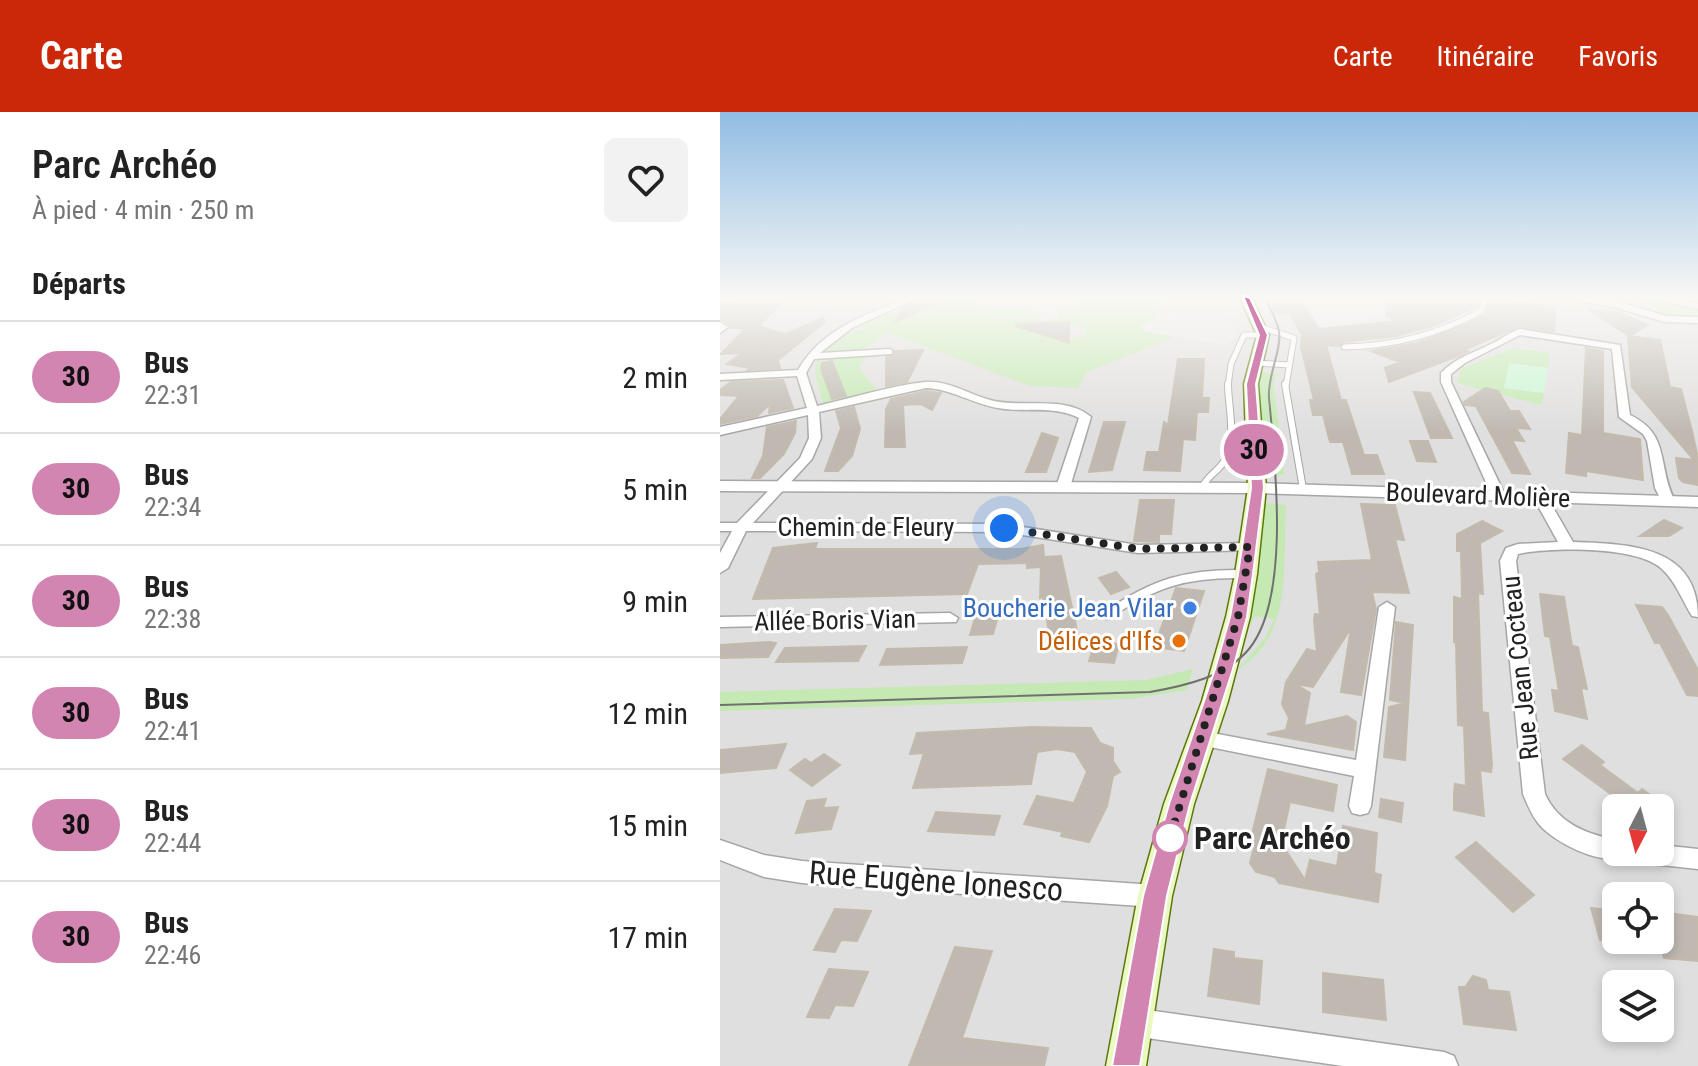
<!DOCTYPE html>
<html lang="fr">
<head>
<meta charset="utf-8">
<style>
  :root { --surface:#fff; --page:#f2f2f2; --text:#222; --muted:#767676; --line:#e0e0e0; --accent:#cb2809 }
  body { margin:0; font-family:"Roboto Condensed",sans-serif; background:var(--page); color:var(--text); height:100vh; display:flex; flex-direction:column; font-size:30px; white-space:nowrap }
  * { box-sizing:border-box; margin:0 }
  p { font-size:26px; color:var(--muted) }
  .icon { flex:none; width:44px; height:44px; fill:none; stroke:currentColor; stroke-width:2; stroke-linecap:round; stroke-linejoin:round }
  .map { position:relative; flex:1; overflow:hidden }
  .sheet { display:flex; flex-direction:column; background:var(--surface); width:720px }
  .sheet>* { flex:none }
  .badge { padding:0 16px; border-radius:26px; font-size:28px; line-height:52px }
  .needle { width:52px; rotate:186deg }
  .fabs { position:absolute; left:882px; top:682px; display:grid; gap:16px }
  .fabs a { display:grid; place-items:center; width:72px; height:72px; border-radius:12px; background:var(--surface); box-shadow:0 4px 12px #0003; font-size:40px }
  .you { position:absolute; width:40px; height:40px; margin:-20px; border:6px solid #fff; border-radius:50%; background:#1a73e8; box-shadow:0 0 0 12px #1a73e833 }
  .map>.badge { position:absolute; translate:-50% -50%; box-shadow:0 0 0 4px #fff }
  h2 { padding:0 32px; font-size:30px; line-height:72px }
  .round { display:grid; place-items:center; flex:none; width:84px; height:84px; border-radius:12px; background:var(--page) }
  .overview { display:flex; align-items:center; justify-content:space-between; height:136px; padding:0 32px }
  h1 { font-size:38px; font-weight:600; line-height:60px }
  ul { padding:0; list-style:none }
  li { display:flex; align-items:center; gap:24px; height:112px; padding:0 32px; border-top:2px solid var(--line) }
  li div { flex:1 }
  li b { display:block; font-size:30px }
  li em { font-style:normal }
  li .badge { min-width:88px; font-weight:700; text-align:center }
  header { display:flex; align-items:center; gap:48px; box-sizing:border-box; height:112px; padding:0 40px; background:var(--accent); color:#fff }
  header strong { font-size:38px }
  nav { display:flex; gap:44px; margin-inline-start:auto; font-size:28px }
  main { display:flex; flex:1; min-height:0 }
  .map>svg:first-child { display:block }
</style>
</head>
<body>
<header>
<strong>Carte</strong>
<nav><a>Carte</a><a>Itinéraire</a><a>Favoris</a></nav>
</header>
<main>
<section class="sheet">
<div class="overview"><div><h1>Parc Archéo</h1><p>À pied · 4 min · 250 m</p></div><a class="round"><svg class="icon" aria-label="heart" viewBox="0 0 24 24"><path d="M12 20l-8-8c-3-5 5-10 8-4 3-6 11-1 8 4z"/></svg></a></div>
<h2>Départs</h2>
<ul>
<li><span class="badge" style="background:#d285b1;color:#111">30</span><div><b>Bus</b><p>22:31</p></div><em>2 min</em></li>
<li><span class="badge" style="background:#d285b1;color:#111">30</span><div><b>Bus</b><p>22:34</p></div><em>5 min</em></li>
<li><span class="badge" style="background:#d285b1;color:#111">30</span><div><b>Bus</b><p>22:38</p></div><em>9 min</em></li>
<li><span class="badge" style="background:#d285b1;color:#111">30</span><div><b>Bus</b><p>22:41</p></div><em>12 min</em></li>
<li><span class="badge" style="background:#d285b1;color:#111">30</span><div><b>Bus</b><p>22:44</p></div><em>15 min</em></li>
<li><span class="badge" style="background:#d285b1;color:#111">30</span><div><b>Bus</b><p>22:46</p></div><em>17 min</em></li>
</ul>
</section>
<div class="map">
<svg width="978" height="954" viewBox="0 0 978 954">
  <rect width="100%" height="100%" fill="#f2f0e9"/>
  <path fill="#e0dfdf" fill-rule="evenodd" d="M0 186H978V954H0ZM896 696H940V740H896ZM896 784H940V828H896ZM896 872H940V916H896Z"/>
  <path fill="#c4e9b2" d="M203 186H259L254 189 323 201 316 211 309 214 342 229 365 224V215L349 214V210L328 211 329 208 337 207 339 200 365 187 386 190 404 186H449L430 196 446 199 421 215 426 217 425 219 454 225 367 260 358 276 310 274 168 221 141 239 103 240C114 225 132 216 150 218L140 215Z
    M928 188H948L978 197V205L954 206 916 194Z
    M792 236 830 241 828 256 789 251 784 276 824 281 822 293 740 272 737 269 741 257Z
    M148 244 139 255 158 280 103 292 95 261 97 248Z
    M538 260 565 262 556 264 554 273 564 363 543 364Z
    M545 391 566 393C562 455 575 522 516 559L546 525 554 507 535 504 525 523Z
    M473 557 467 578 410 587 0 599V580L426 568Z"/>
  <path fill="#caf8d5" d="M789 251 828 256 824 281 784 276Z"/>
  <path fill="#e6e6e6" d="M259 186 362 187V186H385L380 189 366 187 339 200 337 207 329 208 318 207 322 200 253 192 256 190 252 189Z
    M582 186H699L758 193 756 199 698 193 627 214 611 229Z
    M446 199 511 209 516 225 505 233 423 219 425 217 420 216Z"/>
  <path fill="#bfb9b2" stroke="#c3baac" stroke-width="2" d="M201 186H227L175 210 184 195Z
    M555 186H578L599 217 680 209 666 204 667 186H759L756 195 710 215 676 224 623 230 619 234 606 233 621 288H626L644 343H657L664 362H632L623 330H610L603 303H593L590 288H594L581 235 582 223 570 201 552 202Z
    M770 186 835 196 834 219 799 214 744 238 748 239 741 243 669 270 665 256 680 250 651 239 696 231 747 212 765 203Z
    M65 188 38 214 65 222 103 206 105 210 58 248 60 256 28 258 30 256 7 252 22 241 1 242 26 216H10V212L0 207V190Z
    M868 197 897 200 928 213 909 224Z
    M349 210V231L296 214V212Z
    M908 224 940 228 950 275 961 277 972 319 978 346V373L963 370 959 366 956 346 974 348 912 275Z
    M866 236 883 239V321L920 327 923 368 866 359V364L846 361 849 321 862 323Z
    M203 238 187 270 166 274V245L174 244 175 239Z
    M458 247H484L482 286H489L488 300H477L475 328 463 327 460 359 424 358 427 340H439L444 310 448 313Z
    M112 249 126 284 112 287 101 257 102 251Z
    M63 268 73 296 49 301 50 292 37 304 0 312V307L19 284 0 283V278L11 270Z
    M765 276 778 279 790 299H799L810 317 796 316 804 329 792 328 810 362 792 361 756 294 745 293 744 290Z
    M206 279 221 281 212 298 201 292 183 293 185 335H165L166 297 171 287Z
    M694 280 710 281 732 326H711Z
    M134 295 140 317 132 344 118 359H105L121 316 116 299Z
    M76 309 75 321 64 342 40 366H32L43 344 47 315Z
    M384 310H405L392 358 369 360Z
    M322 321 338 326 326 360H306Z
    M690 329H708L716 350 697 349Z
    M420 388H454L451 422H439V430L414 429Z
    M641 392 675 393 684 428 675 427 689 481 652 480 656 497 641 583 621 580 631 516 593 575 575 572 590 581 584 614 627 604 636 610 633 638 547 622 566 618 569 606 562 592 566 570 587 537 597 540 594 508 595 502 600 503 596 462 599 460 598 450 652 448Z
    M944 408 962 416 949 424H920Z
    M762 409 782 419 760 431 763 482 758 481 762 600 768 601 772 653 771 660 760 658 764 704 734 698V680L735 672 746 674 744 614 738 613 736 531 734 530V485L742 487 741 439H737V422Z
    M97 431 95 437H300L323 433 324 445 341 444 360 533 332 537 323 485 320 486 321 455 307 456V451L258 452 247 482 33 487 53 436Z
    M396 460 409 475 391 482 379 466Z
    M456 476 484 479 464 539 434 535Z
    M820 482 844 485 852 534 858 535 867 577 861 576 867 607 835 599 832 578 839 579 830 525 825 524Z
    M260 490H282L273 522 250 523Z
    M916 493 942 495 948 503 978 558V584L967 583 940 531H935Z
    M676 510 693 513 685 648 664 645 669 595 685 591 670 588Z
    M49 530 56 531 48 545 0 546V533Z
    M375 530 399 532 394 551 369 549Z
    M146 534 138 549 56 550 65 536Z
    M247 535 242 551 160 553 167 537Z
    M311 615 371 616 380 631 393 636V649L400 660 393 664 387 694 369 730 341 724 343 720 304 712 317 684 354 691 367 660 355 640 337 637 317 640 311 672 193 676 204 641 190 642 197 621Z
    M66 632 56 656 0 661V638Z
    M862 633 884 650 880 653 918 681 922 677 948 696H910L843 647Z
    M104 642 120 653 92 674 70 658 85 647 91 651Z
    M548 657 617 673 613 699 570 690 561 731 585 768 590 748 617 754 623 714 657 721 654 761 661 763 658 790 559 771 555 765 536 760 530 751 534 735 530 730Z
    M106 687 103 696 118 695 111 717 76 721 87 689Z
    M661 687 683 691 681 710 659 705Z
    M216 700 280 704 274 723 208 719Z
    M756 730 814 783 793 800 736 745Z
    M871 796 896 799V829L880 828Z
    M115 797 151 799 137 829 121 828 115 840 94 838Z
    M940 800 978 805V849L944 846 940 834Z
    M235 835 272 839 242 926 328 936 324 954H189Z
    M494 837 514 840V846L542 849 539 892 488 884Z
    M109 857 148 860 133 894 115 893 109 906 87 905Z
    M603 861 663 868 666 908 603 900Z
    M753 864 766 868 768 878 789 880 796 918 744 912 739 875H745Z"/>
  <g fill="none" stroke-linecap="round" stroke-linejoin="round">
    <g stroke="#a6a6a6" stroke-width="7">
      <path id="service-far2" d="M540 215 574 226 566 274
        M624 235C673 234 718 223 761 199L765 186
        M536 251 569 253
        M508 274 511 252 524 223H543"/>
    </g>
    <g stroke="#a6a6a6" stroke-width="8">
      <path id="service-far1" d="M565 272 583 377
        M482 376C487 364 496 361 503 351 518 330 508 295 508 272"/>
    </g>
    <g stroke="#a6a6a6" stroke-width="11">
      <path id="service" d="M387 503C434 471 466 461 523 462"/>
    </g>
    <g stroke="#a6a6a6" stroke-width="3">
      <path id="minor" d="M187 186H198L132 216 100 241 169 237 172 238V242L94 247 86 261 97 294C132 286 169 274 205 270 228 268 248 282 270 288 301 297 344 282 371 305L350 375 343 379 336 375 359 306C334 293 305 301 278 296 253 292 232 277 206 276L99 300 101 326 92 347 33 411 284 412 418 433 530 431 535 432 537 435 535 438 418 441 284 420 26 419 8 456 0 461V441L12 419H0V411H17L80 346 89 326 88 303 0 323V315L87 296 77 264 0 268V262L78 258C102 217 144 203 187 186Z
        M0 210 8 215 0 221Z
        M800 217 900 233 910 303C951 322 937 355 955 389L953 392H943L935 376 927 329 923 322 899 305 892 237 800 223 745 251 731 262V270L785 383 778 387 773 386 721 270V261C735 246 753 241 771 232 782 227 789 220 800 217Z
        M820 381 827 385 853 430C908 432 978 433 978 505L972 504C962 488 956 470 942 457 918 434 830 435 798 442L796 449 825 682C838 711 866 722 896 728V740H940V733L978 737V757L913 750 904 745C880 754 833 730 818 711 811 702 807 692 803 682L780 449 786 436 798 432 838 430 813 385Z
        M667 490 675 495 651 694 648 701 640 703 632 701 629 694 634 664 475 632 472 627 475 622 482 619 636 648 659 495Z
        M230 501 238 506 236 510 0 515V505Z
        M0 728 44 743 82 749 435 773 444 776 447 784 444 792 435 795 82 771 44 765 0 748Z
        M413 896 724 940 734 944 738 954H623L413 924 403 920 399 910 403 900Z"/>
    </g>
    <g stroke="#a6a6a6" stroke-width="3">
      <path id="tertiary" d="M842 186 895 189 946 204 978 205V211L945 210 894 195Z
        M940 186 978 191V197L941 188Z
        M0 369 537 371 978 385V395L537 381 0 379Z"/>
    </g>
    <g stroke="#5b780a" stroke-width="3">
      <path id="secondary" d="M520 186H532L549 223 538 272 546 376 537 462 530 505 508 589 474 692 452 784 426 954H386L418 784 444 692 482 589 506 505 515 462 528 376 524 272 537 223Z"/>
    </g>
    <use href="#service-far2" stroke="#fff" stroke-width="5"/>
    <use href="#service-far1" stroke="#fff" stroke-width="6"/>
    <use href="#service" stroke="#fff" stroke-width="8"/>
    <use href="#minor" fill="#fff" fill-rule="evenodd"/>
    <use href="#tertiary" fill="#fff" fill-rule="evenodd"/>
    <use href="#secondary" fill="#ecf8c1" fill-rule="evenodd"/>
    <path stroke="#707070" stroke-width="2" d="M0 593 430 580C464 574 506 565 529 537 571 486 555 350 549 286 547 264 562 238 559 220 558 209 549 196 545 186"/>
  </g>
  <linearGradient id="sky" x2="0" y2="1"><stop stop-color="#90bde4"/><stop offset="0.58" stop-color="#f9f8f5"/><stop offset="1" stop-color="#f9f8f5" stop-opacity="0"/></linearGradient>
  <rect width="978" height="320" fill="url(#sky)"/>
  <path fill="#d285b1" stroke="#fff" stroke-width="2" d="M523 184 530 186 548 223 536 272 544 376 533 462 527 505 513 557 470 692 447 784 420 954H392L423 784 449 692 495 557 510 505 518 462 531 376 526 272 539 223Z"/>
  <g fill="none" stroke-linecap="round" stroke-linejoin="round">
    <path stroke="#222" stroke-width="8" stroke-dasharray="0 14.4" d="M284 416 418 437 530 435 518 505 448 732 450 726"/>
  </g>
  <circle fill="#3f7fe0" stroke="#fff" stroke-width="3" cx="470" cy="496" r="8"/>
  <circle fill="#e8710a" stroke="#fff" stroke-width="3" cx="459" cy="529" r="8"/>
  <circle fill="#fff" stroke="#d285b1" stroke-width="4" cx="450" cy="726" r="16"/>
  <g text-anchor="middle" stroke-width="6" stroke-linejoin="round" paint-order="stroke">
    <g font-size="26" fill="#222" stroke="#fff">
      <text transform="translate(758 383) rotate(2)" y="9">Boulevard Molière</text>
      <text x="146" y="424">Chemin de Fleury</text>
      <text transform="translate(115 508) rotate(-1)" y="9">Allée Boris Vian</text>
      <text transform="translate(800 556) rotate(-96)" y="9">Rue Jean Cocteau</text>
    </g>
    <g font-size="26" fill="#366cbe" stroke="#fff" text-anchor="end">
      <text x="454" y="505">Boucherie Jean Vilar</text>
    </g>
    <g font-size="26" fill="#c56008" stroke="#fff" text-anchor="end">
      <text x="443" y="538">Délices d'Ifs</text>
    </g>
    <g font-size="32" font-weight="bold" fill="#222" stroke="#fff" text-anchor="start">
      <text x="474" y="737">Parc Archéo</text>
    </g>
    <g font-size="32" fill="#222" stroke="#fff">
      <text transform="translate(216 769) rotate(4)" y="11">Rue Eugène Ionesco</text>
    </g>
  </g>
</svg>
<div class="fabs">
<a><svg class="needle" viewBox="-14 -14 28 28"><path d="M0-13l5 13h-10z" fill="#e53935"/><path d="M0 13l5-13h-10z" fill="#767676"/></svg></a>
<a><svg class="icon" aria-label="locate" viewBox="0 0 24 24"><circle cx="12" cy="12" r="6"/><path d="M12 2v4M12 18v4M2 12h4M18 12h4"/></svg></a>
<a><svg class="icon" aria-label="layers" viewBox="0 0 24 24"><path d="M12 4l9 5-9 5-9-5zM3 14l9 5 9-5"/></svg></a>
</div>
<div class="you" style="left:284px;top:416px"></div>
<b class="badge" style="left:534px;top:338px;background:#d285b1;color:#111">30</b>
</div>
</main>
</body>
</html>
